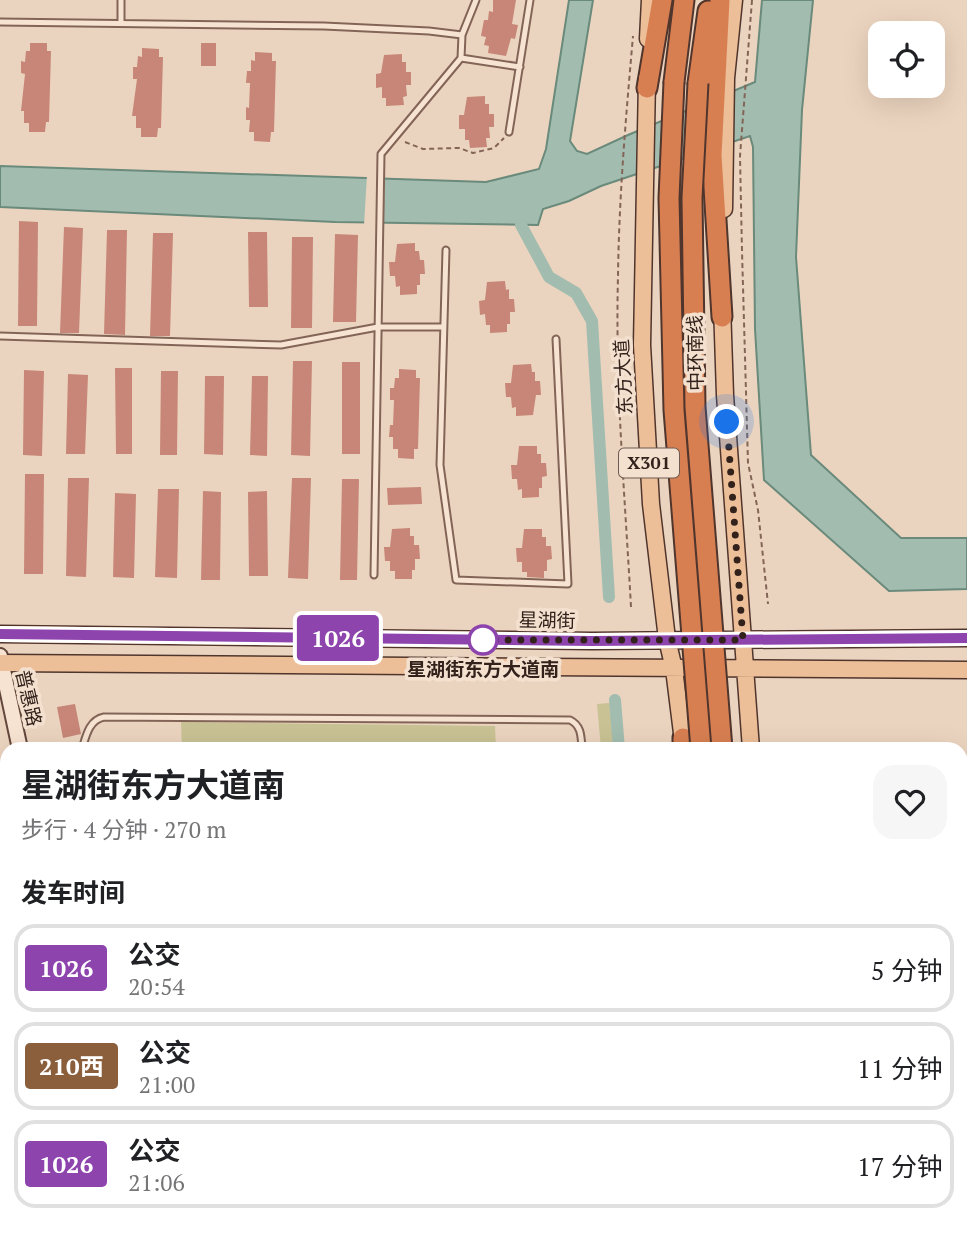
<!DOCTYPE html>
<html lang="zh">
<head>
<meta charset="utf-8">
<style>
  :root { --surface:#fff; --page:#f6f6f6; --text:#202124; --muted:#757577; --line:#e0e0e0 }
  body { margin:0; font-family:"PT Serif","Noto Sans SC",serif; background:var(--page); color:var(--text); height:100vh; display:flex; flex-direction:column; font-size:26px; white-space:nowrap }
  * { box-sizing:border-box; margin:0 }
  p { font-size:23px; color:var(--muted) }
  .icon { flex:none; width:38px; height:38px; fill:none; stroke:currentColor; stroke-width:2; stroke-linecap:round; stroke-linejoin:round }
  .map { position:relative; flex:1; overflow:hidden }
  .side { position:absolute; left:0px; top:742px; width:968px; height:492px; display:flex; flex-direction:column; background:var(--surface); border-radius:21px 21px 0 0; box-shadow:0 7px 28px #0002 }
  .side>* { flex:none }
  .badge { padding:0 14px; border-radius:5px; font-size:24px; line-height:46px }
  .fabs { position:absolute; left:868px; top:21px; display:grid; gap:14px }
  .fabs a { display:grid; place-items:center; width:77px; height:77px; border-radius:14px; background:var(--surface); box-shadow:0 7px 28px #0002; font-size:35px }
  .you { position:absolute; width:35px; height:35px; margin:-18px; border:5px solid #fff; border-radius:50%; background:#1a73e8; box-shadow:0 0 0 10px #1a73e833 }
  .map>.badge { position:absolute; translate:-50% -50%; box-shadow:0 0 0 4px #fff }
  h2 { padding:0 21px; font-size:26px; line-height:63px }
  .round { display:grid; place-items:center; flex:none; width:74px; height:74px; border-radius:21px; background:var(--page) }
  .overview { display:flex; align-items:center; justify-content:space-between; height:119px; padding:0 21px }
  h1 { font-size:33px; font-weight:700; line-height:52px }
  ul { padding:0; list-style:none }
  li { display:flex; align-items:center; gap:21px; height:88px; margin:0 14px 10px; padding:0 7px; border:4px solid var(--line); border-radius:21px }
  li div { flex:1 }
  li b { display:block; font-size:26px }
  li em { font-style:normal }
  li .badge { min-width:77px; font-weight:700; text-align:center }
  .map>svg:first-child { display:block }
</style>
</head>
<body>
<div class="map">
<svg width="967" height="1233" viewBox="0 0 967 1233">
  <rect width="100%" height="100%" fill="#ebd4bf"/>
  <path fill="#c8c294" d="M610 703 613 749H601L597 704Z
    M181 722 495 726 496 749H182Z"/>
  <path fill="#a2bdaf" stroke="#6a8a7b" stroke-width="2" d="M569 0H593L570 141 577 151 587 154 628 135 755 82 762 0H813L802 110 796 257 811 455 901 538H967V589L889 591 764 480 755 329 753 147 750 136 601 186 569 201 543 209 538 225 335 222 0 207V166L486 182 539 169 546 149Z"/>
  <path fill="#ebd4bf" d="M367 175H385L383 227 364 226Z"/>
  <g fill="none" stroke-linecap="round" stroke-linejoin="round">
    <path stroke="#a2bdaf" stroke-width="12" d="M521 225 549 277 576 293 592 321 609 597
      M615 700 619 749
      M651 1227 652 1233"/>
  </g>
  <path fill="#c78677" d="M493 0H516L512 24 518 25 515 39 511 38 506 56 488 53 489 46 484 45 486 37 481 36 484 20H488L489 11 493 12Z
    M30 43H47V51H51L49 122H46L45 132H29V123H24V111H21L25 74 21 73V61L25 62 26 51H30Z
    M201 43H216V66H201Z
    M142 48 159 49V57H163L161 128H158L157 137H141V128H136V116H132L137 79H133V67H137L138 56 142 57Z
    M255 52 272 53V61H276L274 132H271L270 142 254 141V132H249L250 120H246V107L249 108 250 83H246L247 71H251V60L255 61Z
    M402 54V62H406V72H411V85H406L407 96 403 97 404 105 386 106V98H382V87L376 88V74L381 73 384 55Z
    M485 96V104H489V114H494V127H489L490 138H486L487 147 470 148 469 140H465V129H459V115H464L467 97Z
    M19 221 38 222 37 326H18Z
    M64 227 83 228 79 333H60Z
    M107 230H127L125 335 104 334Z
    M248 232H267L268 307H249Z
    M153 233H173L170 336H150Z
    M335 234 358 235 356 322H333Z
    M292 237H313L312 328H291Z
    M415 243V251H419L420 260H424L425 274H420V285H417V294L400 295V286L396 287 395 276H390L389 262H395L397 244Z
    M505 281 506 290 509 289V299H514L515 312H510V324H507V332L490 333V325H486L485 314 480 315 479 301 485 300 487 282Z
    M293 361H312L310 456 291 455Z
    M342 362H360V454H342Z
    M531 364 532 372H535V381H540L541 395H536L533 415 516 416V407L512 408 511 397H506L505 383H511L513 365Z
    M115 368H132V454H116Z
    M399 369 416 370V378H420L418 449H414V459L398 458V449H393V437H389L390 425H393L394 400H390V388H394L395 378H399Z
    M24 370 44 371 42 456 23 455Z
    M161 371H178L177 455H160Z
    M68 374 88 375 85 454H66Z
    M205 376H224L223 455 204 454Z
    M252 376H268L267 456 250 455Z
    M519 446H537V454H541V463H546L547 476 542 477V488H539V497L522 498V489L518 490 517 479H512L511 465H517Z
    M25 474H44L43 574H24Z
    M68 478H89L86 577 66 576Z
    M292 478H311L308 579 288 578Z
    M342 479H359L357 580H340Z
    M421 487 422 504 388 505 387 488Z
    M158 489H179L177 578 155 577Z
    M203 491 221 492 220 580H201Z
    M267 491 268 576H249L248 492Z
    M115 493 136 494 134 578 113 577Z
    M410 528V536H414V545H419L420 559H415V570H412V579H395V571H390V561H385L384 547H390L392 529Z
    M524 529H542V537H546V546H551L552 559 547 560V571H544V578L527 577V572H522V562H517L516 548H522Z
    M75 704 81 734 63 738 57 707Z"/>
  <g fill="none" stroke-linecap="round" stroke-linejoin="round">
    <g stroke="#836558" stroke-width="9">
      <path id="lane" d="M0 22 324 26 429 31 462 35
        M121 23V0
        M461 58 520 67
        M509 132 530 0
        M446 250 440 465 456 580 568 584 556 339
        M0 336 281 345 378 327H443
        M374 575 381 154 461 58 462 35 476 0
        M82 749C86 736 89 720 104 717L570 720C582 726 581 737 582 749
        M224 1227V1233
        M267 1227V1233
        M311 1227V1233
        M358 1227V1233
        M393 1227 421 1233
        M448 1227 449 1233"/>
    </g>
    <g stroke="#64473c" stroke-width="18">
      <path id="secondary" d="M0 656 20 749
        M0 1037H7
        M128 1227 129 1233"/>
    </g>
    <g stroke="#50352d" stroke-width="19">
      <path id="primary" d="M648 39 650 0
        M647 79 642 345 651 504 667 639 674 669 684 749
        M724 209 726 78 734 0
        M722 305 725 395 751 749
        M0 634 592 641 967 638
        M0 663 967 670
        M784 1227 785 1233"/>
    </g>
    <g stroke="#50352d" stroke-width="23">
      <path id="highway" d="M720 0 712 155 722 317
        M674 82 684 0
        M698 83 708 11
        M647 88 662 0
        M683 749V738
        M713 1227 714 1233
        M735 1227 736 1233
        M756 1227V1233"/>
    </g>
    <path stroke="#836558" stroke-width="2" stroke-dasharray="5 3.5" stroke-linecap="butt" d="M752 0 740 156 742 251 748 463 758 510 768 604
      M405 142 423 149 459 148 473 153 494 148 504 138
      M631 607C625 497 615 386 618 276 619 196 626 116 633 36
      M0 828 7 853
      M0 847 7 872
      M0 1005 7 1003"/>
    <use href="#lane" stroke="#f7e3d2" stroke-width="5"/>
    <use href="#secondary" stroke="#f7e3d2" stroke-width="14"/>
    <use href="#primary" stroke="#edbf98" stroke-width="16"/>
    <use href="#highway" stroke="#d87f52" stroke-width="19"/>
    <g stroke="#50352d" stroke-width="23" stroke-linecap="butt">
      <path id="highway-bridge" d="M674 82 669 198 674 410 701 749
        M698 83 692 198 695 407 722 749"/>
    </g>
    <use href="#highway-bridge" stroke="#d87f52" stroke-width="19"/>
  </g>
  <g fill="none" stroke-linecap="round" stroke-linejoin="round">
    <g stroke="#fff" stroke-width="16">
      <path id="line" d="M0 634 592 641 967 638"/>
    </g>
    <use href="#line" stroke="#8e44ad" stroke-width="10"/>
    <path stroke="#33221c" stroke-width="7" stroke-dasharray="0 12.6" d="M483 640H743L727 422"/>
  </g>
  <circle fill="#fff" stroke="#8e44ad" stroke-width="3.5" cx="483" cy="640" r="14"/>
  <g text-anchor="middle" stroke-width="7" stroke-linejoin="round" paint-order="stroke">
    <rect fill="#f3e0ce" stroke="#6d5b51" stroke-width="2" x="619" y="448.5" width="60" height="29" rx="5"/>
    <g font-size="18" font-weight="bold" fill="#33221c">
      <text x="649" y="469">X301</text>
    </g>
    <g font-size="19" fill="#33221c" stroke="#f3e0ce">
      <text transform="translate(695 353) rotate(-91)" y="7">中环南线</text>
      <text transform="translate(623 377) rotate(-93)" y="7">东方大道</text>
      <text transform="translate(547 620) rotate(1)" y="7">星湖街</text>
      <text transform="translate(29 698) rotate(77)" y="7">普惠路</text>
    </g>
    <g font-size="19" font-weight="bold" fill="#33221c" stroke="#f3e0ce">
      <text x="483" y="676">星湖街东方大道南</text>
    </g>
  </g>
</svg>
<div class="fabs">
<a><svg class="icon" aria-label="locate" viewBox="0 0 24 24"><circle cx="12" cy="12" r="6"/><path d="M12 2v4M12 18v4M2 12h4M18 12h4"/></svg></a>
</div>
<div class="you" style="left:727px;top:422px"></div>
<b class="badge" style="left:338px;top:638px;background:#8e44ad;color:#fff">1026</b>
<section class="side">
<div class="overview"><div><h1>星湖街东方大道南</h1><p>步行 · 4 分钟 · 270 m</p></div><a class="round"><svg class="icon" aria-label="heart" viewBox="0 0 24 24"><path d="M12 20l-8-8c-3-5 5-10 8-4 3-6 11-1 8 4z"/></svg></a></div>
<h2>发车时间</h2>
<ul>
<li><span class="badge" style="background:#8e44ad;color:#fff">1026</span><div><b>公交</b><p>20:54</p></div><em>5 分钟</em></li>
<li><span class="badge" style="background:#8b5e3c;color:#fff">210西</span><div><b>公交</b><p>21:00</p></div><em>11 分钟</em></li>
<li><span class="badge" style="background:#8e44ad;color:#fff">1026</span><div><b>公交</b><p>21:06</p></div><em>17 分钟</em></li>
</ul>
</section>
</div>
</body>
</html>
